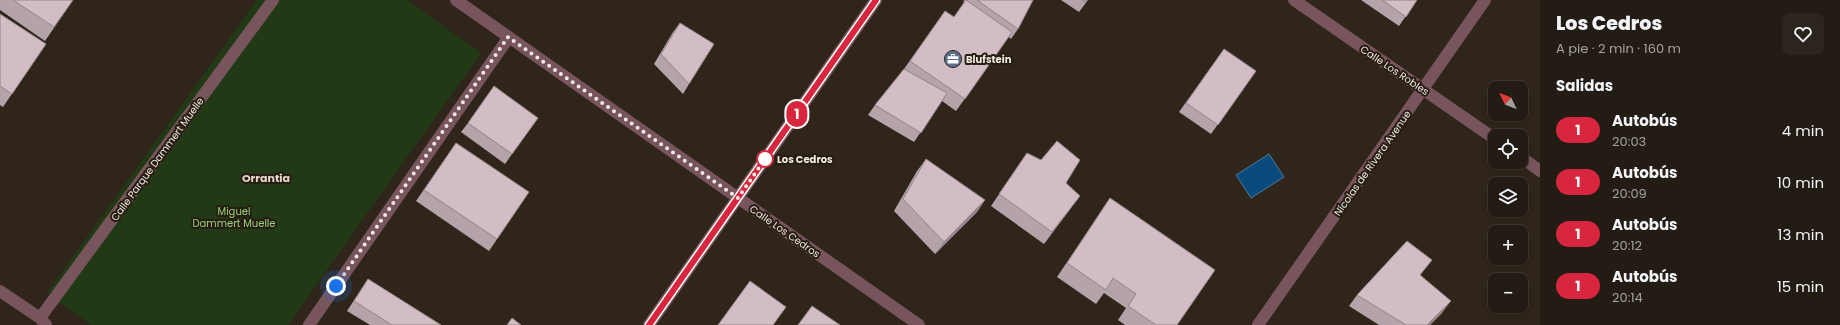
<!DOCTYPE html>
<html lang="es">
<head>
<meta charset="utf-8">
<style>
  :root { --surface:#231c14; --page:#2b251d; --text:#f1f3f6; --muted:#a3a1a0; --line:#403a34 }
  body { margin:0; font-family:Poppins,sans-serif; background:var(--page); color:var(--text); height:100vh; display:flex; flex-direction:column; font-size:15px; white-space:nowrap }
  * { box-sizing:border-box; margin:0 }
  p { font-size:13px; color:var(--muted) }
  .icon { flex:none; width:22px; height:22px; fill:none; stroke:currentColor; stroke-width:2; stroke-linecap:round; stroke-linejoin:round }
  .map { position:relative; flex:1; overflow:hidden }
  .sheet { display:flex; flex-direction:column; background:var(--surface); width:300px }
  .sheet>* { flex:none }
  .badge { padding:0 8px; border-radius:13px; font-size:14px; line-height:26px }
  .needle { width:26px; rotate:313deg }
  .fabs { position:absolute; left:1488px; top:81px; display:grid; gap:8px }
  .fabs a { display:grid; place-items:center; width:40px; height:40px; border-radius:8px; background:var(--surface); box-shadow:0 2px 6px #0003,0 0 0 1px var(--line); font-size:20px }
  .you { position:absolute; width:20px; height:20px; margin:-10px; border:3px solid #fff; border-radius:50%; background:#1a73e8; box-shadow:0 0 0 6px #1a73e833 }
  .map>.badge { position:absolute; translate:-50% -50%; box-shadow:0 0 0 2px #fff }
  h2 { padding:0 16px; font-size:15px; line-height:36px }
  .round { display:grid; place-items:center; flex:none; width:42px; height:42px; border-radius:8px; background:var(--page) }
  .summary { display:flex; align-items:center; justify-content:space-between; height:68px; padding:0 16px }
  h1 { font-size:19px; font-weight:800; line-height:30px }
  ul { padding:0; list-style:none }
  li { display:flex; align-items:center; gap:12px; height:52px; padding:0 16px }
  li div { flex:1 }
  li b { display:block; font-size:15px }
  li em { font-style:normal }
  li .badge { min-width:44px; font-weight:700; text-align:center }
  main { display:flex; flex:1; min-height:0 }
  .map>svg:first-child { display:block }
</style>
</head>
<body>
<main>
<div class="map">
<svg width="1540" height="325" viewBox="0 0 1540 325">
  <rect width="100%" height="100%" fill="#2f251b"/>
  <path fill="#223915" d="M257 0H407L481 53 288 325H91L47 293Z"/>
  <path fill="#094b7d" stroke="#4e7b9c" d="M1269 154 1284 177 1251 198 1236 175Z"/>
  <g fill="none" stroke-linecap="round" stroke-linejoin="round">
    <path stroke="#78555d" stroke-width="12" d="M456 0 919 325
      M1294 0 1495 139
      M1521 157 1540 171
      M0 291 40 318 46 325
      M40 318 273 0
      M309 325 509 37
      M649 325 876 0
      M1258 325 1485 0"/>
  </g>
  <path fill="#b4a3a8" d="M0 0H73L45 41 0 10Z
    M964 0H1033L1018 29 1011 39 1009 37 956 111 942 101 914 142 868 115 875 105 904 69 945 11 954 17 963 4Z
    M1061 0H1088L1079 12Z
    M1361 0H1417L1399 26Z
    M0 14 46 44 3 107 0 105Z
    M680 23 689 84 683 94 654 64 673 32Z
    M1224 49 1256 71 1211 134 1179 112Z
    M538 118 505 164 461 132 468 123Z
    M456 143 529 192 489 251 416 201Z
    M1027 153 1066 183 1071 208 1044 244 991 206Z
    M926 159 985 200 977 212 935 254 894 211 917 171Z
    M1110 198 1177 325H1125L1118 320 1126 308 1104 293 1096 304 1057 277Z
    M1421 275 1442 313 1430 325H1379L1349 306 1357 295Z
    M368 279 441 325H370L347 311Z"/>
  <path fill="#928488" d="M1080 196 1044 244 1052 232Z
    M985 200 977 212 935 254 944 242Z
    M1451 301 1442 313 1430 325H1427Z"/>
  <path fill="#d1bdc3" stroke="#928488" d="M13 0H73L54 27Z
    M966 0 1012 32 965 99 910 61 945 11 954 17Z
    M977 0H1033L1018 29Z
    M1082 0H1087L1085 2Z
    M1382 0H1417L1406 17Z
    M0 14 46 44 12 94 0 86Z
    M680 23 714 44 689 84 661 54Z
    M1224 49 1256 71 1218 125 1186 103Z
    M904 69 947 93 921 133 875 105Z
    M494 86 538 118 512 154 468 123Z
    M1057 141 1080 160 1066 183 1080 196 1052 232 999 194 1027 153 1041 160Z
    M456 143 529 192 497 239 424 190Z
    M926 159 985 200 944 242 903 199Z
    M1110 198 1215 270 1177 325H1156L1128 306 1136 294 1113 278 1106 290 1067 263Z
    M1407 241 1432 260 1420 275 1451 301 1427 325H1406L1357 295Z
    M368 279 441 325H392L354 301Z
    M750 281 786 307 773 325H718Z
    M812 306 840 325H798Z
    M512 318 521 325H507Z"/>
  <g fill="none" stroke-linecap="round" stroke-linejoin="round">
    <g stroke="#fff" stroke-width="9">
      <path id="line" d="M649 325 876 0"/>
    </g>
    <use href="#line" stroke="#d7263d" stroke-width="6"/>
    <path stroke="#f0eae3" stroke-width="4" stroke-dasharray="0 7.2" d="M336 286 508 37 738 198 765 159"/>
  </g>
  <defs>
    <g id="office-disc" transform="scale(0.9)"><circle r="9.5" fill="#5c6f8a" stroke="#261c12"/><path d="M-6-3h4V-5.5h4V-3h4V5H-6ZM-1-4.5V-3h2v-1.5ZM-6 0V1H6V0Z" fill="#fff"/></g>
  </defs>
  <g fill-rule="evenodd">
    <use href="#office-disc" x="953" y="59"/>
  </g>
  <circle fill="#fff" stroke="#d7263d" stroke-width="2" cx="765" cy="159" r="8"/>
  <g text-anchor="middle" stroke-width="4" stroke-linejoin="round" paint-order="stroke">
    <g font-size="10" font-weight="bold" fill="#f0eae3" stroke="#261c12" text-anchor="start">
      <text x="966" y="63">Blufstein</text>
    </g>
    <g font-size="10" fill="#f0eae3" stroke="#261c12">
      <text transform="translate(1395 70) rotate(34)" y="4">Calle Los Robles</text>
      <text transform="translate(157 159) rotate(-54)" y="4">Calle Parque Dammert Muelle</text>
      <text transform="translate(1372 163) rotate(-55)" y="4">Nícolas de Rivera Avenue</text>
      <text transform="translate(785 231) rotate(35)" y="4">Calle Los Cedros</text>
    </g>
    <g font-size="10" font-weight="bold" fill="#f0eae3" stroke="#261c12" text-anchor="start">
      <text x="777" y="163">Los Cedros</text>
    </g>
    <g font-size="10" fill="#97d178" stroke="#261c12">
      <text x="234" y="215">Miguel<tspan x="234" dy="12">Dammert Muelle</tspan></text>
    </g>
    <g font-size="11" font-weight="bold" fill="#e3d5c8" stroke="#261c12">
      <text x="266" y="182">Orrantia</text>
    </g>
  </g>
</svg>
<div class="fabs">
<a><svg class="needle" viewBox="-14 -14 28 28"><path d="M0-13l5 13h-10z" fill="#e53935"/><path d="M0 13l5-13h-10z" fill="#a3a1a0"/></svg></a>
<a><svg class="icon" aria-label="locate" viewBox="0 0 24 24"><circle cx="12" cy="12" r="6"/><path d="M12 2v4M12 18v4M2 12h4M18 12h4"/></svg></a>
<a><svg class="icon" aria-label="layers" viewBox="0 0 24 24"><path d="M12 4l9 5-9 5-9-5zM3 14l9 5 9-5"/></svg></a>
<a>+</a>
<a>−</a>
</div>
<div class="you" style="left:336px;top:286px"></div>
<b class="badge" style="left:797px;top:114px;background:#d7263d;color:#fff">1</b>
</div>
<section class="sheet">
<div class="summary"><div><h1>Los Cedros</h1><p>A pie · 2 min · 160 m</p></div><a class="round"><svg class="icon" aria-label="heart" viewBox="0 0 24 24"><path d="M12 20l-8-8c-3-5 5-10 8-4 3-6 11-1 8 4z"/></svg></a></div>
<h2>Salidas</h2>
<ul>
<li><span class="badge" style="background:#d7263d;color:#fff">1</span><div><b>Autobús</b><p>20:03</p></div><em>4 min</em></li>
<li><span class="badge" style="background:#d7263d;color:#fff">1</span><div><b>Autobús</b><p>20:09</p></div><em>10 min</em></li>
<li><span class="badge" style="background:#d7263d;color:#fff">1</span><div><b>Autobús</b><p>20:12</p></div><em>13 min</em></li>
<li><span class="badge" style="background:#d7263d;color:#fff">1</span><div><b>Autobús</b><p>20:14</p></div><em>15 min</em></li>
</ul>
</section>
</main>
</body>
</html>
